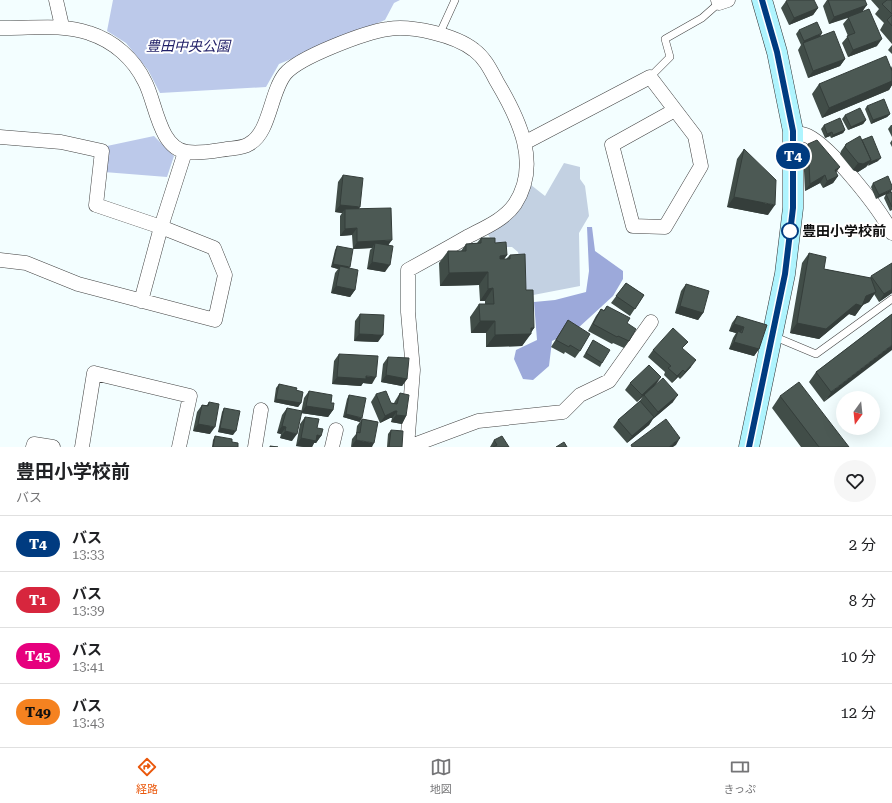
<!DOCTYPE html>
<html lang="ja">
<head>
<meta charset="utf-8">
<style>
  :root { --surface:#fff; --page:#f6f6f6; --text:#202124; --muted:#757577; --line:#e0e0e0; --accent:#ea580c }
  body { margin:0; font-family:"Roboto Serif","Noto Sans JP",serif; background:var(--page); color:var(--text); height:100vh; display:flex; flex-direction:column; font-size:15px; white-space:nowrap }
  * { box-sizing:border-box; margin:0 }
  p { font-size:13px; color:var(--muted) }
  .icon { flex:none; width:22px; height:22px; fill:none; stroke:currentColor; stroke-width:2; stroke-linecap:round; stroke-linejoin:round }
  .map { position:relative; height:447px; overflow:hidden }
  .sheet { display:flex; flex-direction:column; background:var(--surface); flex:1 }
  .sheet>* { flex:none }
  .badge { padding:0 8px; border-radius:13px; font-size:14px; line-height:26px }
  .needle { width:26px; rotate:195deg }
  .tools { position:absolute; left:836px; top:391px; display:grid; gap:8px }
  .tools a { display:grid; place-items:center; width:44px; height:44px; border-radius:50%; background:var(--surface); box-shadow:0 4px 16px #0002; font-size:20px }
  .map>.badge { position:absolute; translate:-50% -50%; box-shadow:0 0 0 2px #fff }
  .round { display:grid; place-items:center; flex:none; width:42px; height:42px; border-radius:21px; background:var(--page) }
  .overview { display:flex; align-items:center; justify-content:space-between; height:68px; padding:0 16px }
  h1 { font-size:19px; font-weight:700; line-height:30px }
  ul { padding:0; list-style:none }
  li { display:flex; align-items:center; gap:12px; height:56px; padding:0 16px; border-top:1px solid var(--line) }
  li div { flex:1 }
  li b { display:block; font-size:15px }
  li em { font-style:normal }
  li .badge { min-width:44px; font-weight:700; text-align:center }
  .tab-bar { display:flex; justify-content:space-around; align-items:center; height:56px; border-top:1px solid var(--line); background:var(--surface); font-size:11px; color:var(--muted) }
  .tab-bar a { display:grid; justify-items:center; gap:2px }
  .tab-bar .selected { color:var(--accent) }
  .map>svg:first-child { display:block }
</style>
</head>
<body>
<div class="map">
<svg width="892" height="447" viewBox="0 0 892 447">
  <rect width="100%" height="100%" fill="#f3feff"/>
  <path fill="#bcc9ea" d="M113 0H400L394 3 385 20 279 64 266 87 160 93 148 70 126 43 107 31Z
    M154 136 174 156 167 177 104 172 107 146Z"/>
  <path fill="#9ca9da" d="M587 227H592L595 251 623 271V279L613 296 577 329 552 341 549 366 533 380 523 379 514 359 516 350 537 340 534 302 555 300 586 292 589 271Z"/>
  <path fill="#c3d1e2" d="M564 163 580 167V179L585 186 589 216 579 233 580 286 528 296 518 252 512 247H496L487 233 505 221 531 185 545 196Z"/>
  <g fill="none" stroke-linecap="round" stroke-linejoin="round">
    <g stroke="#434343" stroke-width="8">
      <path id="service" d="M439 35 455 0
        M650 77 670 57 665 39 702 18 719 3
        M773 336 816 354 892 299"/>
    </g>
    <g stroke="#434343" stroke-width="15">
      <path id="minor" d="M56 0 62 26
        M718 0 719 3 728 0
        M0 28C30 29 60 23 89 33 114 41 134 59 145 82 156 103 159 148 187 152 200 154 214 151 227 149 234 148 243 148 249 144 270 133 270 93 285 74 299 57 366 32 388 29 411 25 455 35 474 50 485 58 491 71 497 82 519 119 541 164 515 204 504 220 484 228 467 237 448 248 428 259 408 270V312L413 370 407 447
        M793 131C797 133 803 134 808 136 832 148 880 209 892 233
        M0 137 61 142 102 151 96 205 161 227 214 248 225 275 215 320 78 284 26 263 0 260
        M526 142 650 77 695 136 701 166 665 227 633 226 612 145 675 110
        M141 301 161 227 185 152
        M33 447 34 444 53 447
        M82 447 94 373 190 396 179 447
        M255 447 261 410
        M332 447 336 430
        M408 447 478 421 563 412 580 395 609 381 651 322"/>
    </g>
    <g stroke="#323232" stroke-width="21">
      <path id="secondary" d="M749 447 785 274 793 208V131L777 52 762 0"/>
    </g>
    <use href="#service" stroke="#fff" stroke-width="7"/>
    <use href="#minor" stroke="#fff" stroke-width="14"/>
    <use href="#secondary" stroke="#aff4fe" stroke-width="20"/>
  </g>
  <path fill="#414d48" d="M827 0H865L863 11 877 46 848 57 842 43 848 36 843 24 848 18 829 24 823 6Z
    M871 0H892V44L880 30 884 23 875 14 879 9Z
    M786 1 818 8 813 15 789 25 781 8Z
    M799 30 820 36 845 59 840 66 808 78 798 50 801 45 796 34Z
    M892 45V54L888 50Z
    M892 66V85L889 90 822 118 812 94 819 84 891 68Z
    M867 106 890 114 887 117 871 124 865 109Z
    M845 115 866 120 863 124 848 130 842 119Z
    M824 125 845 130 843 133 831 138 830 136 825 138 821 129Z
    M891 125H892V137L888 129Z
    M862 140 878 161 868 165 866 167 858 172 853 170 840 154 841 151 846 144Z
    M892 140V147L890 143Z
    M808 144 836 173 838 176 833 183 823 188 820 183 805 191 803 151Z
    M744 149 768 215 727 207 737 159Z
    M343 175 359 209 389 245 385 272 367 269 370 250 372 248 353 249 352 235 340 236V216L342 213 335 212 338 182Z
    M873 183 892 186 876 199 871 187Z
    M892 192V210L890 211 884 198 886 194Z
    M481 238 495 243 507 255 504 259H506L510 255 526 290 534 328 522 346 486 347V333H471L470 317 479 304H485V301H480L479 285 440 286 439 263 448 251H461L466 244 477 243Z
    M337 246 349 268 355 290 350 297 331 293 335 273 338 269 331 267 335 250Z
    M809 253 824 269 870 278 871 276 892 293 879 302 874 294 869 302 863 305 855 316 849 314 819 339 790 333 802 263Z
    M626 283 644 295 630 316 611 303Z
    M686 284 703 313 698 320 675 313 681 291Z
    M607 306 627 323 629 341 624 348 613 343 612 344 588 331 596 316 601 309 604 310Z
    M360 314 378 342 354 341 355 321Z
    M892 314 824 402 809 382 816 372Z
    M737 316 759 349 754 356 729 349 733 338 736 333 729 331 732 323Z
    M568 320 580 351 575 358 565 352 564 354 551 347Z
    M593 340 602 363 600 367 583 357Z
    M683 349 691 367 680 379 678 377 672 383 664 375 665 372 648 357 653 350Z
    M339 354 372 384 363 383 361 386 332 384 334 361Z
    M388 357 407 379 402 386 381 382 383 364Z
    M661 377 656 384 648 392 673 402 653 419 649 425 627 443 613 427 618 420 639 402 643 396 637 402 625 390 630 383Z
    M279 384 296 390 301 403 298 407 274 402 276 388Z
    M309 391 331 403 333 410 328 417 301 413 304 398Z
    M400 393 406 416 402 424 391 422 392 418H390L380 423 371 402 376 394 391 403H394L395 401Z
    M349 395 360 422 343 417 347 399Z
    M780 396 849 447H801L772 408Z
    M209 402 210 434 193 431 197 412 202 405H207Z
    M224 408 233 435 218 432 222 412Z
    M287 408 292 441 280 438 281 434 277 433 282 415Z
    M305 417 317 428 321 436 316 443H314L312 447H304L296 446 300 424Z
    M362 419 378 422 351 447 352 439 356 434 357 426Z
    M391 430 402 447H387L388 434Z
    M215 436 232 442 238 447H212L213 440Z
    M494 440 509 447H490Z"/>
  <path fill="#353e3b" d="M867 5 862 12 829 24 834 17Z
    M818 8 813 15 789 25 794 18Z
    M822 33 820 37 803 43 804 41Z
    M882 39 877 46 848 57 853 50Z
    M845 59 840 66 808 78 813 71Z
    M892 81V85L889 90 822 118 829 108Z
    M890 114 887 117 871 124 873 120Z
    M866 120 863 124 848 130 851 127Z
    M845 130 843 133 831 138 833 135Z
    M832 132 830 136 825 138 827 134Z
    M881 158 878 161 868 166 870 162Z
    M871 160 866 167 858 172 853 170 858 163Z
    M840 167 835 174V170Z
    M825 175 820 183 805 191 810 184Z
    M838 176 833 183 823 188 827 181Z
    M892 189 891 192 876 199 879 195Z
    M734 197 775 205 768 215 727 207Z
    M340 205 360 207 355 214 345 209 342 213 335 212Z
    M357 228 352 235 340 236 345 229Z
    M392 240 387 247 375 243 372 248 353 249 357 242Z
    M507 255 498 268 500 256Z
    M372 262 390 265 385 272 367 269Z
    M333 264 350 267 347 271 340 266 338 269 331 267Z
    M488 272 479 285 440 286 449 273Z
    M336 286 355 290 350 297 331 293Z
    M493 288 485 301H480L488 289Z
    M892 289V293L879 302 884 294Z
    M876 292 869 302 860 306H862L855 316 849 314 819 339 790 333 797 323 866 296Z
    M680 306 703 313 698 320 675 313Z
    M480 321H495L486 333H471Z
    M734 324 744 327 739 334 738 331 736 333 729 331Z
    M531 328H534L530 334H531L522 346 486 347 495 335Z
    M359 334 383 335 378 342 354 341Z
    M734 342 759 349 754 356 729 349Z
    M892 345V350L824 402 831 392Z
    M696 360 691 367 680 379 685 372Z
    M683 370 678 377 672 383 677 376Z
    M386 375 407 379 402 386 381 382Z
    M366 376 376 377 372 384 363 383 361 386 332 384 337 377Z
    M661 377 656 384 637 402 642 395Z
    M678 395 673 402 653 419 658 412Z
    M276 399 301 403 298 407 274 402Z
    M306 406 333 410 328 417 301 413Z
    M395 411H397L392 418H390L380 423 385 416Z
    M346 414 362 418 360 422 343 417Z
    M396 415 406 416 402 424 391 422Z
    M654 417 649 425 627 443 632 436Z
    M198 424 215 427 210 434 193 431Z
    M282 426 286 427 281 434 277 433Z
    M220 428 236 431 233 435 218 432Z
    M285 431 297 434 292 441 280 438Z
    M317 435 321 436 316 443H314L312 447H304L296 446 301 438Z
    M680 438 676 445 673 447H669Z
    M356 440 374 443 372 447H351Z"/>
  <path fill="#4c5954" stroke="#353e3b" d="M788 0H814L818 8 794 18 786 1Z
    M828 0H865L867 5 834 17Z
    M887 0H892V14L882 4Z
    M869 9 882 39 853 50 847 36 855 33 848 17Z
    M892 15V26L887 20Z
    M817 22 822 33 804 41 799 30Z
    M834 31 845 59 813 71 803 43Z
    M886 56 892 71V81L829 108 819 84Z
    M884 99 890 114 873 120 867 106Z
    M860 108 866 120 851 127 845 115Z
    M840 118 845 130 833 135 832 132 827 134 824 125Z
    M860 136 871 160 863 164 858 163 845 147 846 144Z
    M872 136 881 158 870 162 871 160 862 140Z
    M817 140 840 167 835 170 838 176 827 181 825 175 810 184 808 144Z
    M744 149 776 180 775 205 734 197Z
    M343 175 363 178 360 207 340 205Z
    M888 176 892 186V189L879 195 873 183Z
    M892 192V207L886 194Z
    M391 208 392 240 357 242V228L345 229V209Z
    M481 238H495V243L506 242 507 255 500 256V259H510V255L525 254 526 290H533L534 328H531V334L495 335V321H480L479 304H494L493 288 488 289V272L449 273 448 251H466V244L481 243Z
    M375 243 393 246 390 265 372 262Z
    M337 246 353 249 350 267 333 264Z
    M809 253 826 257 824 269 871 278 876 292 866 296 862 306 856 304 826 329 797 323Z
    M892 263V289L884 294 871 276Z
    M340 266 358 270 355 290 336 286Z
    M626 283 644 295 635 309 616 296Z
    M686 284 709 291 703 313 680 306Z
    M607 306 630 318 627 323 636 329 629 341 618 336 617 337 593 324 601 309 604 311Z
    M360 314 384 315 383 335 359 334Z
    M892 314V345L831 392 816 372Z
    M737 316 767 325 759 349 734 342 738 331 742 333 744 327 734 324Z
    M568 320 590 334 580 351 570 345 569 347 556 340Z
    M673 328 688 342 682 348 696 360 685 372 683 370 677 376 668 368 671 366 653 350Z
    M593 340 610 350 602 363 586 353Z
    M339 354 378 356 376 377 366 376V379L337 377Z
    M388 357 409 358 407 379 386 375Z
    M649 365 661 377 642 395 630 383Z
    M663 378 678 395 658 412 644 395Z
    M799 382 849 447H819L780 396Z
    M279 384 297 388 296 390 303 392 301 403 276 399Z
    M309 391 332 395 331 403H334L333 410 306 406Z
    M386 391 391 403 397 404 400 393 409 395 406 416 396 415 397 411H395L385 416 376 394Z
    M349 395 366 398 362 418 346 414Z
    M640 401 654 417 632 436 618 420Z
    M209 402 219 404 215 427 198 424 202 405 208 406Z
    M224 408 240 411 236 431 220 428Z
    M287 408 302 411 297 434 285 431 286 427 282 426Z
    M305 417 319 419 317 428 323 429 321 436 317 435 316 441 301 438Z
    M362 419 378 422 374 443 356 440 357 432 360 433Z
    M666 419 680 438 669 447H632L631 445Z
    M391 430 403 431 402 447H389Z
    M215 436 232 439V442L238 443V447H213Z
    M502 436 509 447H493L497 445 494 440Z
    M564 442 567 447H556Z
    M270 446 278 447H270Z"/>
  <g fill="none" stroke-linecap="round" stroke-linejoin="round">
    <g stroke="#fff" stroke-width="9">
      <path id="line" d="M749 447 785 274 793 208V131L777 52 762 0"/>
    </g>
    <use href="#line" stroke="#003b80" stroke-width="6"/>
  </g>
  <circle fill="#fff" stroke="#003b80" stroke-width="2" cx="790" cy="231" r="8"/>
  <g text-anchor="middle" stroke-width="4" stroke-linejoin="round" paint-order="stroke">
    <g font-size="14" font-style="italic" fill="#222068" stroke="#fff">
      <text x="188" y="51">豊田中央公園</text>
    </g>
    <g font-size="14" font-weight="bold" fill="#101010" stroke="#fff" text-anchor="start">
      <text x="802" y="236">豊田小学校前</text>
    </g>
  </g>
</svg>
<div class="tools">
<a><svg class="needle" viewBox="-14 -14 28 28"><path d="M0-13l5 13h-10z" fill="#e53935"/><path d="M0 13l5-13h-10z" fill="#757577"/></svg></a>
</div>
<b class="badge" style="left:793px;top:156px;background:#003b80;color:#fff">T4</b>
</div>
<section class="sheet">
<div class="overview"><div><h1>豊田小学校前</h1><p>バス</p></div><a class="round"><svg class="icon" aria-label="heart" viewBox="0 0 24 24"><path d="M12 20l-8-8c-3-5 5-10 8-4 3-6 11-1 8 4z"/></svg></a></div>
<ul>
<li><span class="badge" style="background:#003b80;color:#fff">T4</span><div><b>バス</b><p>13:33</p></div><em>2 分</em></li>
<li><span class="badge" style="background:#d7263d;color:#fff">T1</span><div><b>バス</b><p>13:39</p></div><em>8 分</em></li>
<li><span class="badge" style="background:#e6007e;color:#fff">T45</span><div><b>バス</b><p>13:41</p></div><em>10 分</em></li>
<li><span class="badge" style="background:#f58220;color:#111">T49</span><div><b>バス</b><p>13:43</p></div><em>12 分</em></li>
</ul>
</section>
<nav class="tab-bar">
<a class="selected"><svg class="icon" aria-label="directions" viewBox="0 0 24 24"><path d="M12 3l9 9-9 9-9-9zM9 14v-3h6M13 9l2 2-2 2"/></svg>経路</a>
<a><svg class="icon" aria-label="map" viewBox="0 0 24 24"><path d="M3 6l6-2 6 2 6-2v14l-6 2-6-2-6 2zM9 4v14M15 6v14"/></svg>地図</a>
<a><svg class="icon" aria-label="tickets" viewBox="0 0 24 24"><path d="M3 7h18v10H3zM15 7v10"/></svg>きっぷ</a>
</nav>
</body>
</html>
